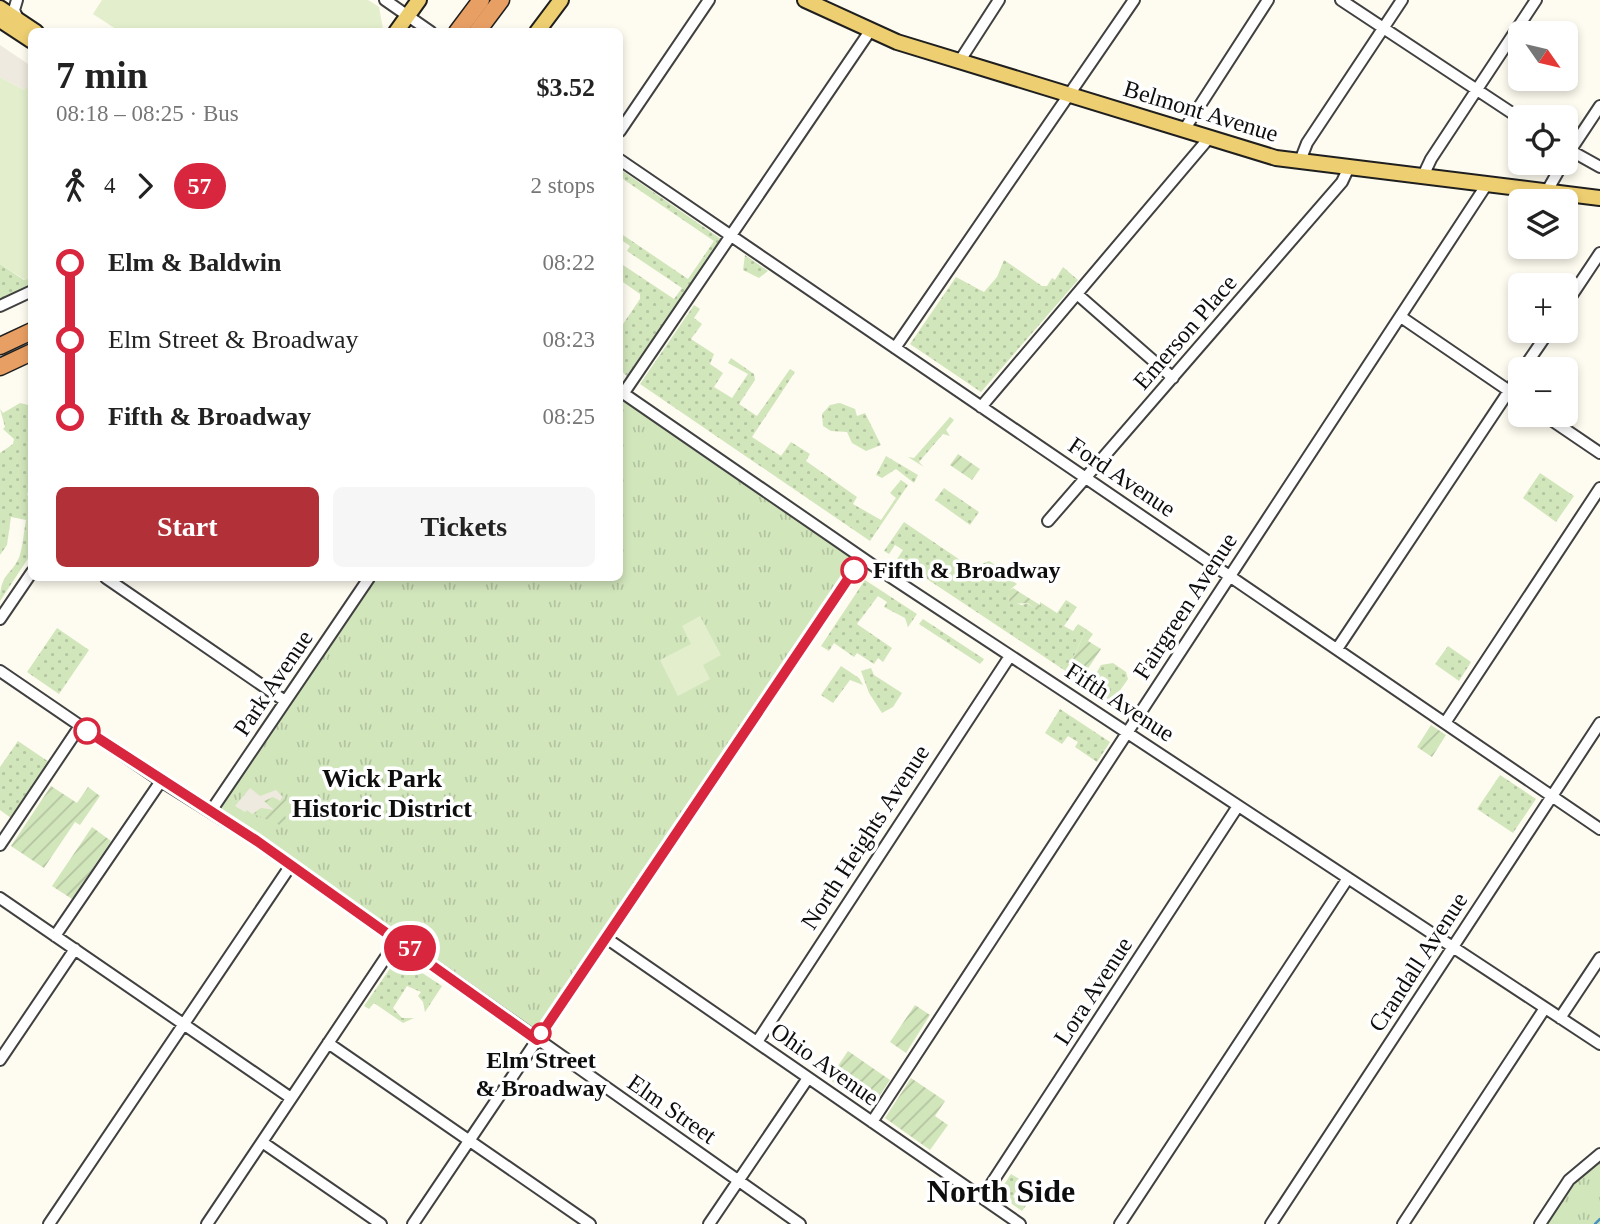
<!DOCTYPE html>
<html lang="en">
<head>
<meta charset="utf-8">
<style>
  :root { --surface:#fff; --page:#f6f6f6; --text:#222; --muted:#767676; --accent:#b23138 }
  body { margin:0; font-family:"Times New Roman",serif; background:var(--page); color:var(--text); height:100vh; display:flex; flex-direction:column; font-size:26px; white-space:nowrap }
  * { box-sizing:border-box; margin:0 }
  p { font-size:23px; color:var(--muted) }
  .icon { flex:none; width:38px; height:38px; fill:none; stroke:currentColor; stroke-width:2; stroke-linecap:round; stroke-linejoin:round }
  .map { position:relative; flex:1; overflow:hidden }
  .side { position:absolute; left:28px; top:28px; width:595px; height:553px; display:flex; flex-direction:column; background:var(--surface); border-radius:10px; box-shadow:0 4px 10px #0003 }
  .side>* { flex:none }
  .badge { padding:0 14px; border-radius:23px; font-size:24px; line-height:46px }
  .needle { width:46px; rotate:124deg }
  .controls { position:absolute; left:1508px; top:21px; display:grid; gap:14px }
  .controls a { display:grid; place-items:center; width:70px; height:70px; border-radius:10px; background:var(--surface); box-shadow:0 4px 10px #0003; font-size:35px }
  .map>.badge { position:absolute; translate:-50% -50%; box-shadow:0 0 0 4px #fff }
  .legs { display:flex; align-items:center; gap:10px; height:77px; padding:0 28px; font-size:23px }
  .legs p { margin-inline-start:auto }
  .overview { display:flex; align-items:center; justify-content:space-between; height:119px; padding:0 28px }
  h1 { font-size:38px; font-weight:600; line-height:52px }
  .action { display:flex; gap:14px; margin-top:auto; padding:14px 28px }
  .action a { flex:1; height:80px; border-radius:10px; background:var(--accent); color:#fff; font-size:28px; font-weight:600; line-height:80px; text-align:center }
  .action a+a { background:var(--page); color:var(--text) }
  ul { padding:0 28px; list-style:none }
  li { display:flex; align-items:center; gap:24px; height:77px; font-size:26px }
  li i { display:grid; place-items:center; width:10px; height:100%; margin:0 9px; background:currentColor }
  li i::after { content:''; width:18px; height:18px; margin:-9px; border:5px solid; border-radius:50%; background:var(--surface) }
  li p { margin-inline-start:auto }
  li:first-child i { background:linear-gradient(#0000 50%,currentColor 0) }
  li:last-child i { background:linear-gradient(currentColor 50%,#0000 0) }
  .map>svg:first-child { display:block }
</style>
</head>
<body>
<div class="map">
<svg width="1600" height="1224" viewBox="0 0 1600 1224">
  <defs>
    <pattern id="grass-dots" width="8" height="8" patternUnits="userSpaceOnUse" patternTransform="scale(1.75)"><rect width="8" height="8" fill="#d2e6bc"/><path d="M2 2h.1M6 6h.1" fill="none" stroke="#b3c4a0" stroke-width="1.8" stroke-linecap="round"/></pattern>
    <pattern id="park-tufts" width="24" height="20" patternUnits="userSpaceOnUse" patternTransform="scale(1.75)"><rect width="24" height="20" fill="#d2e6bc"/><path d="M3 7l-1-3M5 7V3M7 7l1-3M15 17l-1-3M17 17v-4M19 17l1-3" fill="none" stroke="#b3c4a0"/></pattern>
    <pattern id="garden-furrows" width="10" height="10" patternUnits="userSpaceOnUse" patternTransform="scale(1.75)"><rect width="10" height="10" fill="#d2e6bc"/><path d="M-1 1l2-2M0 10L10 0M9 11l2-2" fill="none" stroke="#b3c4a0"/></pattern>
  </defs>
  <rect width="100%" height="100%" fill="#fefbf0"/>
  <path fill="url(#grass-dots)" d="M620 169 721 239 627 376 620 370V323L623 324 640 299V294L620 280 623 265 674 299 682 288 627 251 630 246 620 239V233L688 279 714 241 620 177Z
    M745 255 768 271 759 278 743 270Z
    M1004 260 1042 286H1047L1052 278 1055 280 1063 267 1078 280 981 392 910 344 956 277 984 292 997 277Z
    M0 264 24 280 31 277V284L0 300Z
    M694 305 700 309 694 318 702 324 691 339 714 354 710 364 723 373 714 387 732 398 748 374 728 363 731 358 754 374 755 380 739 404 757 416 790 369 795 372 752 437 781 456 791 442 810 454 806 461 857 497 853 504 881 520 896 498 890 493 901 480 908 485 870 541 640 384Z
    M20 403 32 406 31 488 27 494 31 502V554L0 601C0 572 12 576 20 555 23 544 24 531 26 520L11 517 7 545 0 555V453L13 444 14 439 3 429 5 427 0 409 3 413Z
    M840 403 855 409 857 416 865 413 881 445 866 451 852 443 847 432 831 431 823 426 822 414 830 405Z
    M950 417 954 420 946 430 950 436 943 434 919 462 924 467 908 457 914 458Z
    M886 456 918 475 914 483 896 469 882 478 876 475Z
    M1540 473 1574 496 1556 522 1523 498Z
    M944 488 979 512 970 525 935 500Z
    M904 522 972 568 989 561 995 565 993 568 1017 584 1008 591 1009 601 1022 605 1027 603 1040 612V602L1057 613 1066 600 1077 607 1064 626 1073 631 1078 624 1086 629 1067 672 897 559 903 550 895 545 889 554 884 551Z
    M865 580 917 614 908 627 905 618 884 607 887 602 878 596 857 624 892 648 883 662 878 658 874 664 857 653 854 657 834 643 829 651 821 646Z
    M923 619 984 659 980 664 919 624Z
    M57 628 89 650 59 694 27 672Z
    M1448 646 1471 662 1459 681 1435 664Z
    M1113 663 1126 672 1128 679 1112 702 1089 686 1101 665Z
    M841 666 859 678 863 685 850 680 833 703 821 695Z
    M871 668 874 675 902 693 893 707 882 713 869 693 861 671Z
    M1060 709 1110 742 1097 762 1075 747 1078 742 1068 736 1062 744 1045 733Z
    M18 741 49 762 11 818 0 810V767Z
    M1500 775 1536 799 1513 833 1477 809Z
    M398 957 442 986 425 1012 423 1002 418 996 421 992 407 986 393 1008 402 1018H414L403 1023 374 1003 369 1009 364 1006Z
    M1011 1174 1021 1180 1013 1197 1028 1203 1022 1211 998 1194Z"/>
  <path fill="url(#park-tufts)" d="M620 391 862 558 537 1040 211 811 369 578H620Z
    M1600 1154V1224H1540L1560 1193Z"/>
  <path fill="url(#garden-furrows)" d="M958 454 980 469 972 480 950 465Z
    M1013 588 1040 605V613L1028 603 1010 604 1007 591Z
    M1086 629 1093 634 1088 641 1101 649 1081 679 1068 670Z
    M1431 725 1446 735 1432 757 1417 747Z
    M51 786 77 803 88 787 100 796 80 825 75 822 44 868 11 846Z
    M273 797 280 801 283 797 291 804 284 811 287 823 282 826 254 814 267 805 264 801Z
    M92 827 111 841 72 899 52 886Z
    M915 1005 930 1015 906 1053 890 1042Z
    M848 1051 890 1080 871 1109 829 1079Z
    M911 1078 945 1101 935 1116 948 1125 930 1150 885 1118Z"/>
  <path fill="#e3eecd" d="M102 0H368L379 7 383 29 381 32 119 31 93 14Z
    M0 77 24 90 31 81 32 277 25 280 0 264Z
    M700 616 721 655 703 665 710 679 678 696 660 660 691 644 682 626Z"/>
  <path fill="#eeeadf" d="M0 45 31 66V81L24 90 0 77Z
    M250 788 260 796 276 790 283 797 280 801 273 797 264 801 274 810 261 808 252 814 247 810 245 812 235 806Z"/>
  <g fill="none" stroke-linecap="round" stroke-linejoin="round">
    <path stroke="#4691c2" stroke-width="2.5" d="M1595 1224 1600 1219"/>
    <g stroke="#414141" stroke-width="14">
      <path id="minor" d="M17 0 14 10 19 21
        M385 0 431 32
        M1341 0 1521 119
        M959 62 999 0
        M1184 130 1268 0
        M620 131 709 0
        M1566 148 1600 167
        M1566 157 1600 106
        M620 160 1600 829
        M1300 161 1307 143 1402 0
        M1423 176 1431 159 1536 0
        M1547 191 1563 163
        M1077 294 1173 378
        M1566 304 1600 253
        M0 306 32 291
        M1401 317 1521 399
        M895 348 1134 0
        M1523 369 1549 331
        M620 391 874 566 1600 1044
        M623 394 870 31
        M981 407 1209 138
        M1544 415 1600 453
        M1048 521 1342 182 1349 167
        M106 578 285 701
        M0 619 32 572
        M1337 649 1521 373
        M0 671 161 781 257 841 800 1224
        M1445 723 1600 488
        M211 811 369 578
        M0 845 80 726
        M0 898 291 1098
        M55 936 161 781
        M606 938 1020 1224
        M1560 1018 1600 958
        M757 1042 1010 656
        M328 1043 590 1224
        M0 1060 75 949
        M872 1122 1487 184
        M262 1142 381 1224
        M982 1198 1238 806
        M49 1224 291 865
        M207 1224 398 939
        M413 1224 862 558
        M709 1224 808 1078
        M1120 1224 1348 878
        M1271 1224 1600 723
        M1403 1224 1545 1008
        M1540 1224 1569 1180 1600 1154"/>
    </g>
    <g stroke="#1f1f1f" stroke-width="18">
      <path id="major" d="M805 0 897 42 1276 158 1600 198
        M0 8 36 32
        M0 20 32 41
        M396 32 419 0
        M537 32 561 0"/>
    </g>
    <g stroke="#1f1f1f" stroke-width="19">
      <path id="highway" d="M457 32 481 0
        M477 32 501 0
        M0 346 32 331
        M0 367 32 352"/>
    </g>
    <use href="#minor" stroke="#fff" stroke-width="10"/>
    <use href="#major" stroke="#edce71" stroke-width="14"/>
    <use href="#highway" stroke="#e89f64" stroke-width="16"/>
  </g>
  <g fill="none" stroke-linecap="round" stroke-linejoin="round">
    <g stroke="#fff" stroke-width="16">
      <path id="line-1" d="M87 731 257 841 537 1040 854 570"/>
    </g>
    <use href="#line-1" stroke="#d7263d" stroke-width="10"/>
  </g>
  <g fill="#fff" stroke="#d7263d" stroke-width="3.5">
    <circle cx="854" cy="570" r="12"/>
    <circle cx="87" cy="731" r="12"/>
    <circle cx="541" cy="1033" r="9"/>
  </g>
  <g text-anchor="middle" stroke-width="7" stroke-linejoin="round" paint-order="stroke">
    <g font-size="24" fill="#0e0e0e" stroke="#fff">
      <text transform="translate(1201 111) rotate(17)" y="8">Belmont Avenue</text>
      <text transform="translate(1185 332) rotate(-49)" y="8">Emerson Place</text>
      <text transform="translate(1122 477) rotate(34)" y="8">Ford Avenue</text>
      <text transform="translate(1185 606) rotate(-57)" y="8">Fairgreen Avenue</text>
      <text transform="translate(273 683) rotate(-56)" y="8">Park Avenue</text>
      <text transform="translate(1120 702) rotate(33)" y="8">Fifth Avenue</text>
      <text transform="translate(865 837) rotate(-57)" y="8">North Heights Avenue</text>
      <text transform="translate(1418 962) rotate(-57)" y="8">Crandall Avenue</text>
      <text transform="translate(1093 991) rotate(-57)" y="8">Lora Avenue</text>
      <text transform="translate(825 1064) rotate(35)" y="8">Ohio Avenue</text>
      <text transform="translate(672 1109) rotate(35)" y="8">Elm Street</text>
    </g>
    <g font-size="24" font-weight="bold" fill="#0e0e0e" stroke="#fff" text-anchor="start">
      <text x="873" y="578">Fifth &amp; Broadway</text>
      <text x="541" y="1068" text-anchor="middle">Elm Street<tspan x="541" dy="28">&amp; Broadway</tspan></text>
    </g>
    <g font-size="26" font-weight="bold" fill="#0e0e0e" stroke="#fff">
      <text x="382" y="787">Wick Park<tspan x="382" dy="30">Historic District</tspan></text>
    </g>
    <g font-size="32" font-weight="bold" fill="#0e0e0e" stroke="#fff">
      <text x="1001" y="1202">North Side</text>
    </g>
  </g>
</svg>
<div class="controls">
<a><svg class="needle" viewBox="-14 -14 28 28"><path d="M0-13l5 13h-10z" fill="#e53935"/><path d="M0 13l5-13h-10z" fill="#767676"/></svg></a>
<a><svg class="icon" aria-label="locate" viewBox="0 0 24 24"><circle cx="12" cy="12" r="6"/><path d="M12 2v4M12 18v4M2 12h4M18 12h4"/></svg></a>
<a><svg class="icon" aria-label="layers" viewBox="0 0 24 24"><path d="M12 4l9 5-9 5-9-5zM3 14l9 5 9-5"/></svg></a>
<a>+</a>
<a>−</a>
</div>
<b class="badge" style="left:410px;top:948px;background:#d7263d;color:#fff">57</b>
<section class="side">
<div class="overview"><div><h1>7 min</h1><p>08:18 – 08:25 · Bus</p></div><b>$3.52</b></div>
<div class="legs"><svg class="icon" aria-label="walk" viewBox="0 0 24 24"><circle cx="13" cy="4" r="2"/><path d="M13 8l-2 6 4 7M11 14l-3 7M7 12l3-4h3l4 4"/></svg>4<svg class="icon" aria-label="forward" viewBox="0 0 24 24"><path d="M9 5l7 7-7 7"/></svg><b class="badge" style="background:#d7263d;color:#fff">57</b><p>2 stops</p></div>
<ul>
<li><i style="color:#d7263d"></i><b>Elm &amp; Baldwin</b><p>08:22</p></li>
<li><i style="color:#d7263d"></i><span>Elm Street &amp; Broadway</span><p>08:23</p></li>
<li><i style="color:#d7263d"></i><b>Fifth &amp; Broadway</b><p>08:25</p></li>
</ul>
<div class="action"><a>Start</a><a>Tickets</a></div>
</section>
</div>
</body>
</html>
